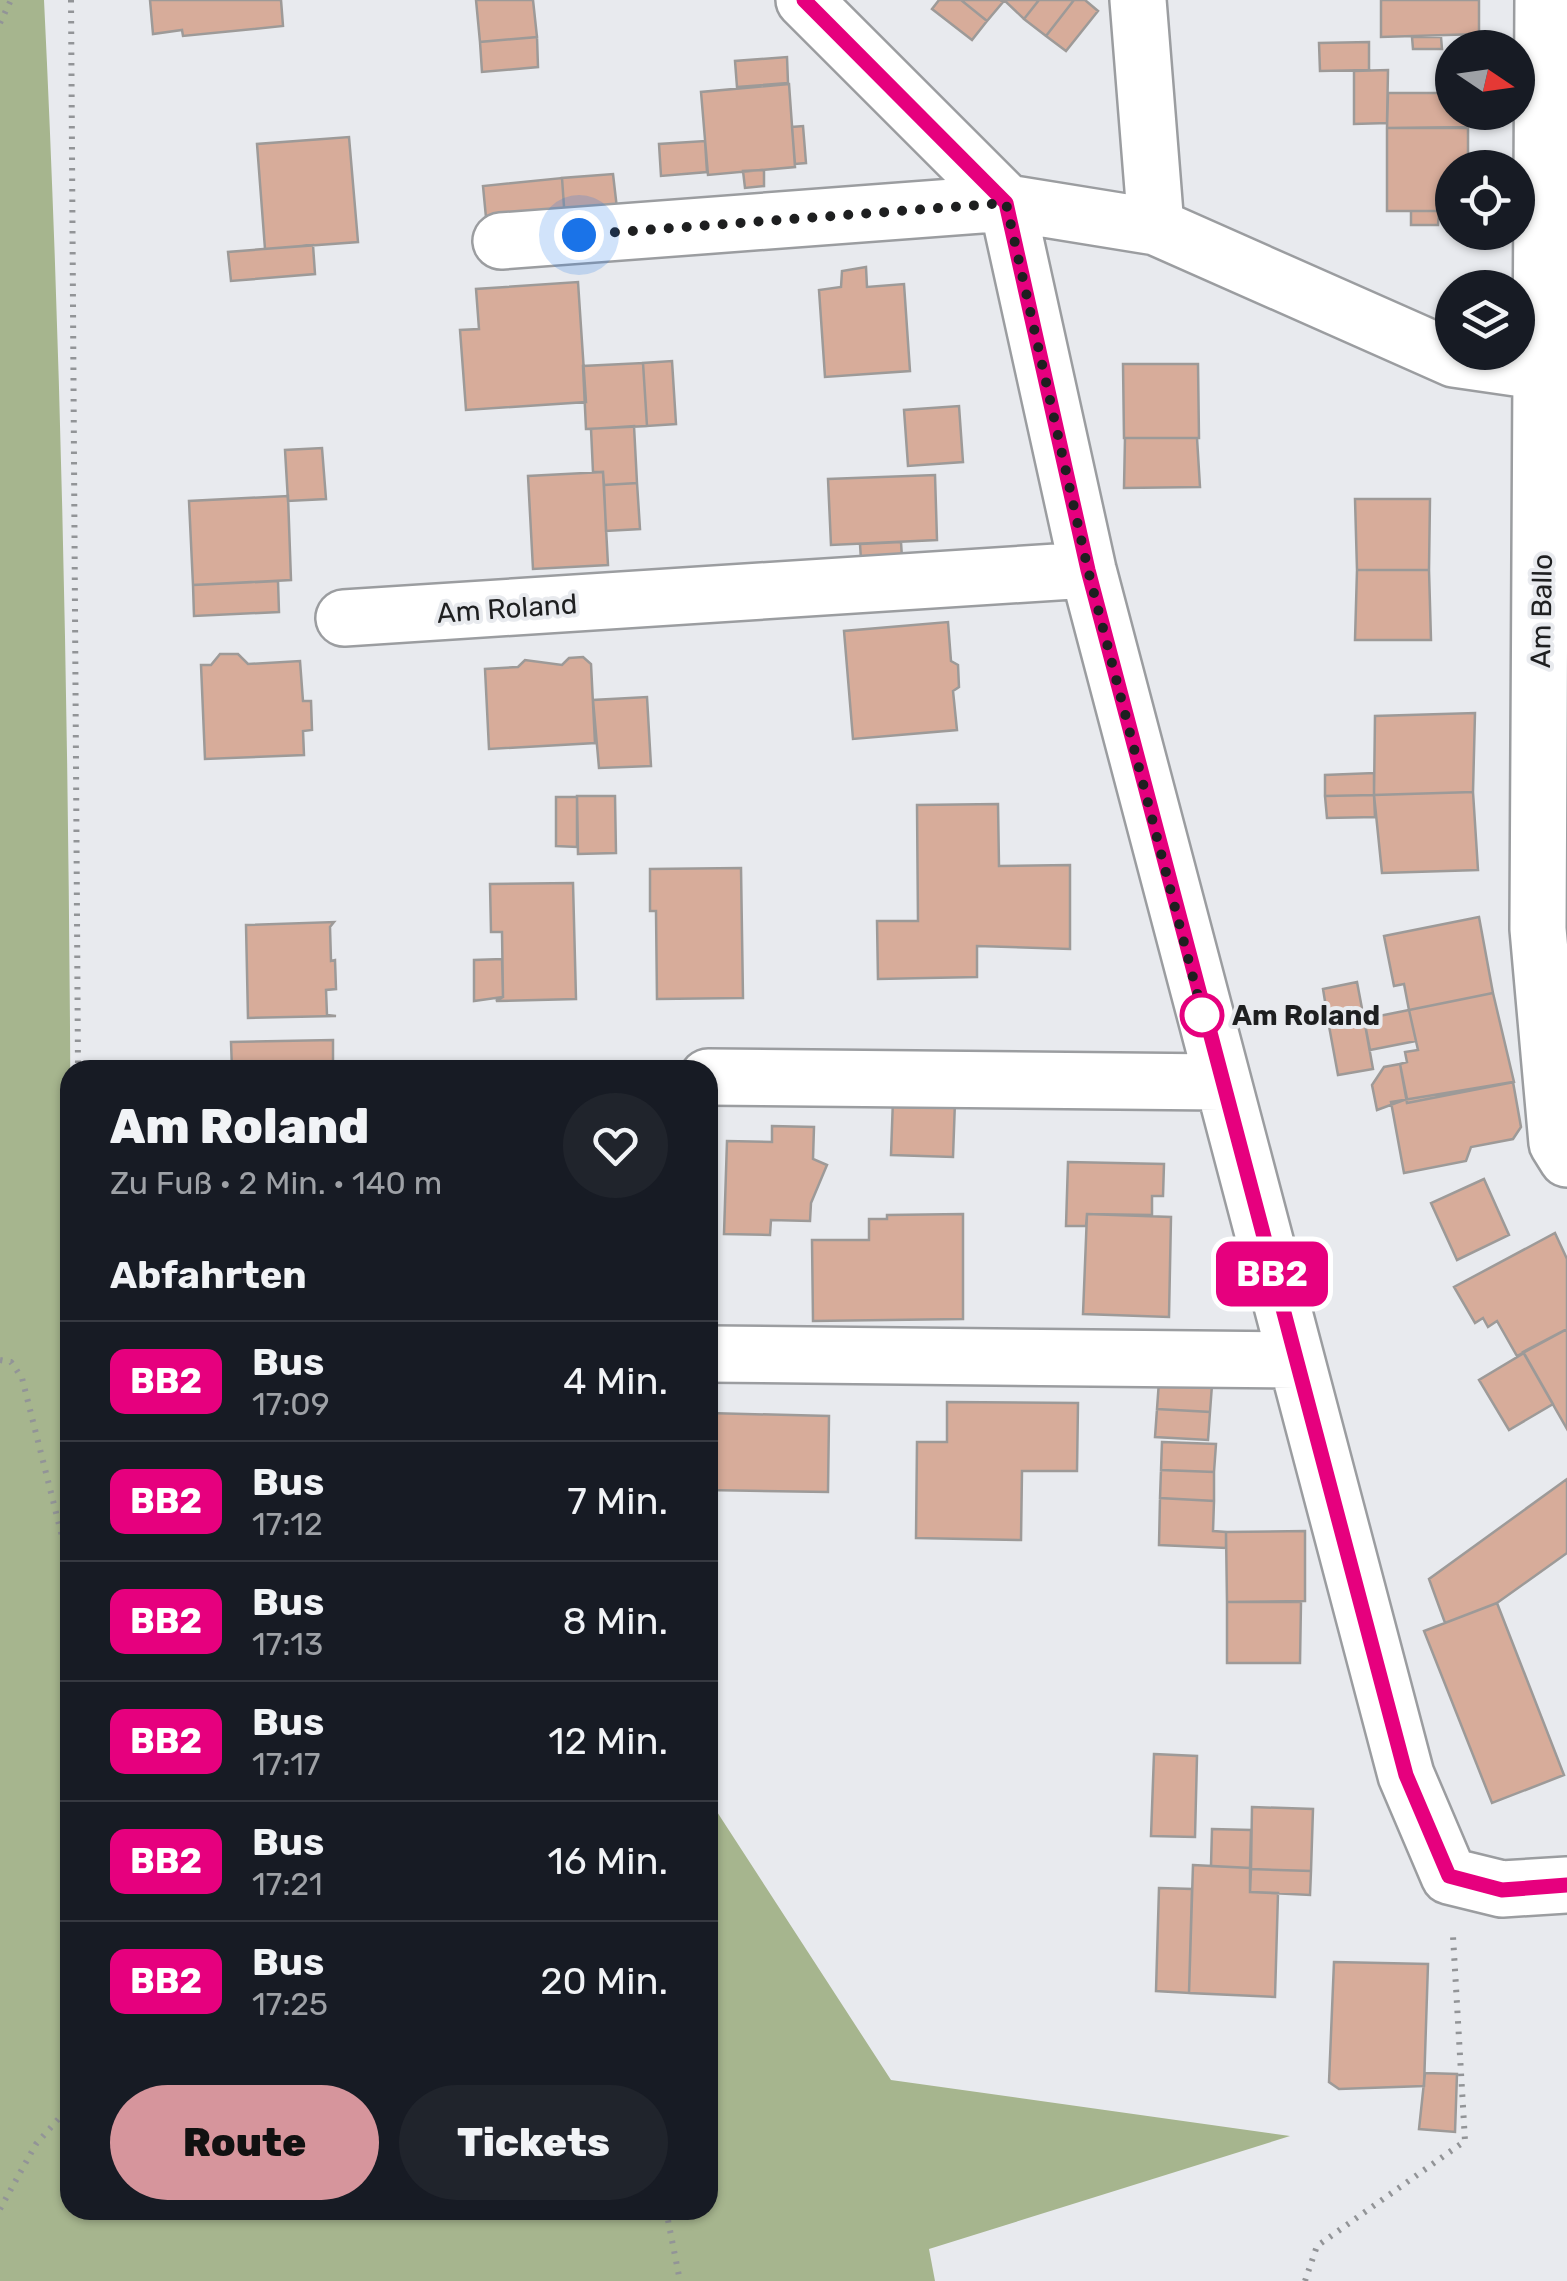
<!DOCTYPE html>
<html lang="de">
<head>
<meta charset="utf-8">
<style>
  :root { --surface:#171b24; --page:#20242c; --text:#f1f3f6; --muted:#9ea1a6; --line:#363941; --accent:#d6959c }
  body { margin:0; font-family:Rubik,sans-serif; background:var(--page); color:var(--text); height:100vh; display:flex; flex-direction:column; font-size:38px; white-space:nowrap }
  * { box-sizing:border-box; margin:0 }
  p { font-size:32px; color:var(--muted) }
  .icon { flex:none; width:55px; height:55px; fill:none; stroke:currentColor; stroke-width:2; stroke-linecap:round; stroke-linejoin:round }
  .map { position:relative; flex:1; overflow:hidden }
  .panel { position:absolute; left:60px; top:1060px; width:658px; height:1160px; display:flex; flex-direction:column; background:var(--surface); border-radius:30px; box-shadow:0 2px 8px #0004 }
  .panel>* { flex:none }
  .badge { padding:0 20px; border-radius:15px; font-size:35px; line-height:65px }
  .needle { width:65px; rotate:103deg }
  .tools { position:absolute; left:1435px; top:30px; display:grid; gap:20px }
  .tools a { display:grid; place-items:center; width:100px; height:100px; border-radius:50%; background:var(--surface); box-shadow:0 2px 8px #0004; font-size:50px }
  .you { position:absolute; width:50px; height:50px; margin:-25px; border:8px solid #fff; border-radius:50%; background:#1a73e8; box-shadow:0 0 0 15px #1a73e833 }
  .map>.badge { position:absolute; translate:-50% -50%; box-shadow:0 0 0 5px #fff }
  h2 { padding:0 50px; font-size:38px; line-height:90px }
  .round { display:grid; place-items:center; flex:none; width:105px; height:105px; border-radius:52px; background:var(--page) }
  .overview { display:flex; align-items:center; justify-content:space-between; height:170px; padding:0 50px }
  h1 { font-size:48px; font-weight:800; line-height:75px }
  .primary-button { display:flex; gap:20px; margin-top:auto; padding:20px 50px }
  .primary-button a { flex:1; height:115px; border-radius:60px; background:var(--accent); color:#111; font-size:40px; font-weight:800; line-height:115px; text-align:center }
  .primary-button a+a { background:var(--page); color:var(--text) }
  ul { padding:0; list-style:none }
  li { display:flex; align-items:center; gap:30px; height:120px; padding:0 50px; border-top:2px solid var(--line) }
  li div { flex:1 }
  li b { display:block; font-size:38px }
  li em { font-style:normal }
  li .badge { min-width:110px; font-weight:700; text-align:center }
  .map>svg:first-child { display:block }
</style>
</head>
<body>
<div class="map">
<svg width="1567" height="2281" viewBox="0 0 1567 2281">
  <rect width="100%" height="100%" fill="#e8eaee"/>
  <path fill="#a6b58e" d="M0 0H44C80 736 70 1474 70 2210H708V1798L891 2080 1290 2136 929 2249 935 2281H0Z"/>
  <path fill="#d7ac9a" stroke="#9d9a98" stroke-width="2.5" d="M150 0H281L283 26 183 36 182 30 153 34Z
    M476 0H533L537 37 480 42Z
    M939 0H961L987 21 972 40 932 9Z
    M961 0H1000L1003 2 987 21Z
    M1004 0H1039L1024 19Z
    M1039 0H1074L1046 36 1024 19Z
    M1074 0H1085L1098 11 1066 51 1046 36Z
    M1381 0H1479V34L1381 37Z
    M537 37 538 67 482 72 480 42Z
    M1412 37H1441L1442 49H1413Z
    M1369 42V70L1320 71 1319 43Z
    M787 57 788 83 737 87 735 61Z
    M1388 70 1387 123 1354 124V71Z
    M789 84 795 167 708 175 701 92Z
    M1388 93H1452V112H1466V127L1387 128Z
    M803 126 806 163 795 164 792 127Z
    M1387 128H1468V168H1452V211H1387Z
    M349 137 358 242 265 249 257 144Z
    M705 141 707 172 661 176 659 144Z
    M764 170V186L745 188 743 171Z
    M613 174 618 217 565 221 562 178Z
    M562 178 565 221 487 228 483 186Z
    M1411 211H1439L1438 225H1411Z
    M313 245 315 274 231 281 228 252Z
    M866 267 867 287 904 284 910 371 825 377 819 290 841 287 842 271Z
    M578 282 586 402 466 410 460 330 479 329 476 289Z
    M672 361 676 424 647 426 643 363Z
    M643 363 647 426 586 429 583 366Z
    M1123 364H1198L1199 438H1124Z
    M959 406 963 462 908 466 904 410Z
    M634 426 637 483 604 485 603 472H593L591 429Z
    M1125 438H1197L1200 487 1124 488Z
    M322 448 326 499 288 501 285 450Z
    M603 472 608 565 533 569 528 476Z
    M935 475 937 540 831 545 828 479Z
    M637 483 640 529 606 531 604 485Z
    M288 496 291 580 193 585 189 501Z
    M1355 499H1430L1429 570H1357Z
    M901 542 902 558 861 560 860 544Z
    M1357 570H1429L1431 640H1355Z
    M278 581 279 612 194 616 193 585Z
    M948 622 951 661 958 665 959 687 953 691 957 730 853 739 844 631Z
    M220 654H238L248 664 300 661 303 701H311L312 730 303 731 304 755 205 759 201 665H211Z
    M583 657 591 664 595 743 489 749 485 669 518 667 525 660 562 665 569 658Z
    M647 697 651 766 599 768 593 700Z
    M1475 713 1473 792 1374 795 1375 716Z
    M1374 773V795L1325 796V775Z
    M1473 792 1478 870 1382 873 1374 795Z
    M1374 795 1375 817 1327 818 1325 796Z
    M577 796H615L616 853 578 854Z
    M556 797H577V847L556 846Z
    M998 804 999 866 1070 865V949L977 946V977L878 979 877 921H918L917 805Z
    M741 868 743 998 657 999 656 911H650V869Z
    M573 883 576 999 496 1001 503 997 502 932H491L490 884Z
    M1479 917 1493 993 1409 1010 1404 984 1394 986 1384 936Z
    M334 922 330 927 331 961 335 960 336 989 326 990 327 1015 336 1016 248 1018 246 925Z
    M502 959 503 997 474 1001V960Z
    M1357 982 1364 1019 1329 1026 1323 989Z
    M1493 993 1514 1082 1407 1103 1400 1064 1407 1062 1405 1052 1418 1050 1409 1010Z
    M1409 1010 1416 1041 1370 1050 1364 1019Z
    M1364 1019 1373 1069 1338 1075 1329 1026Z
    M333 1040V1070H232L231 1042Z
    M1400 1064 1407 1099 1377 1110 1372 1085 1384 1067Z
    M1513 1082 1521 1127 1513 1139 1471 1147 1466 1161 1404 1173 1391 1102Z
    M893 1099 955 1101 953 1157 891 1155Z
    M772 1126 814 1127 813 1159 827 1165 811 1203 810 1221 771 1220 770 1235 724 1234 727 1141 772 1142Z
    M1068 1162 1164 1164 1163 1196H1152V1215L1087 1214 1086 1226H1066Z
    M1484 1179 1509 1235 1457 1260 1431 1203Z
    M963 1214V1319L813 1321 812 1240H869V1219H887V1215Z
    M1087 1214 1171 1217 1169 1317 1083 1314Z
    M1555 1233 1567 1259V1329L1517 1356 1497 1321 1488 1327 1483 1318 1475 1323 1454 1287Z
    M1567 1329V1429L1523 1352Z
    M1524 1353 1553 1404 1509 1430 1479 1380Z
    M1159 1381 1212 1385 1210 1412 1157 1409Z
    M947 1402 1078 1403 1077 1471H1022L1021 1540 916 1538 917 1442H947Z
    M1157 1409 1210 1412 1208 1440 1155 1437Z
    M708 1413 829 1416 828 1492 708 1490Z
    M1162 1442 1216 1444 1214 1472 1161 1470Z
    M1161 1470 1214 1472V1501L1160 1498Z
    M1567 1479V1553L1497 1603 1445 1623 1429 1579Z
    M1160 1498 1214 1501 1213 1531 1226 1532V1548L1159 1545Z
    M1305 1531V1601L1227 1602 1226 1532Z
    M1227 1602H1301L1300 1663H1227Z
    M1497 1603 1564 1775 1492 1803 1424 1631Z
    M1154 1754 1197 1756 1195 1837 1151 1836Z
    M1252 1807 1313 1809 1311 1871 1251 1869Z
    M1212 1829 1251 1830 1250 1868 1211 1866Z
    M1193 1865 1250 1868V1892L1278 1893 1275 1997 1189 1993Z
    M1251 1869 1311 1871 1310 1895 1250 1892Z
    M1159 1888 1192 1889 1189 1993 1156 1991Z
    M1334 1962 1428 1964 1424 2086 1339 2089 1329 2082Z
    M1425 2073 1457 2074 1455 2132 1419 2129Z"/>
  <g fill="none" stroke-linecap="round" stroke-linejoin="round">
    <g stroke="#9b9da0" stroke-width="60">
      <path id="minor" d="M804 0 1007 203 1088 570 1406 1775 1449 1876 1502 1889 1567 1885
        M1138 0 1156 227
        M1543 0 1538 929 1557 1143 1567 1159
        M501 241 1007 203 1156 227 1454 359 1544 372
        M344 618 1088 570
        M708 1077 1220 1082
        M708 1354 1296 1360"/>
    </g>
    <path stroke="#929497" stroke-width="6" stroke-dasharray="2.5 8" stroke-linecap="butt" d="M71 0 78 1070
      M0 23 11 0
      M0 1360 11 1362 22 1378 70 1568
      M0 2209 36 2144 70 2106
      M666 2210 680 2281
      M1305 2281 1317 2246 1465 2141 1453 1936"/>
    <use href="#minor" stroke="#fff" stroke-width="55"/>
  </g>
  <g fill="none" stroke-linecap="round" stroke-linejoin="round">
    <g stroke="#fff" stroke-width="22">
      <path id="line" d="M804 0 1006 203 1088 570 1406 1775 1449 1876 1502 1890 1567 1885"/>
    </g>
    <use href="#line" stroke="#e6007e" stroke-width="15"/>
    <path stroke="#1e1f20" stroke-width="10" stroke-dasharray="0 18" d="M579 235 1006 203 1088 570 1204 1020 1202 1015"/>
  </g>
  <circle fill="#fff" stroke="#e6007e" stroke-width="5" cx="1202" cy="1015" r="20"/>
  <g text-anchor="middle" stroke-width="8" stroke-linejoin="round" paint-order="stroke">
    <g font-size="28" fill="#1e1f20" stroke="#e8eaee">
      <text transform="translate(507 608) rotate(-4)" y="10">Am Roland</text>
      <text transform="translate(1541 611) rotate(-89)" y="10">Am Ballo</text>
    </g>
    <g font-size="28" font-weight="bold" fill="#1e1f20" stroke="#e8eaee" text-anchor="start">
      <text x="1232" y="1025">Am Roland</text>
    </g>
  </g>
</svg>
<div class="tools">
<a><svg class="needle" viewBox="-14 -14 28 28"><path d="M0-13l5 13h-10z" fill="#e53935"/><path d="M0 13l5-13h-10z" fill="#9ea1a6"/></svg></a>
<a><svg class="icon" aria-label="locate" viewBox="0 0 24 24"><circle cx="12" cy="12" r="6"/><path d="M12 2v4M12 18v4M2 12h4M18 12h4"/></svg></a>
<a><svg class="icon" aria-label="layers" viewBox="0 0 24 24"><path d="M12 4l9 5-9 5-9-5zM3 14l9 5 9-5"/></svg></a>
</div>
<div class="you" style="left:579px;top:235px"></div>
<b class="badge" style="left:1272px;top:1274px;background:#e6007e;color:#fff">BB2</b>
<section class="panel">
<div class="overview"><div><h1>Am Roland</h1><p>Zu Fuß · 2 Min. · 140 m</p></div><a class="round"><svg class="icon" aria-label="heart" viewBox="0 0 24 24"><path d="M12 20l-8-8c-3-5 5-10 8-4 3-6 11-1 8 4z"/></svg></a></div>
<h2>Abfahrten</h2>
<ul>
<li><span class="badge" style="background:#e6007e;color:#fff">BB2</span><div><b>Bus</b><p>17:09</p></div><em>4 Min.</em></li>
<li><span class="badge" style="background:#e6007e;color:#fff">BB2</span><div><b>Bus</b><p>17:12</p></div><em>7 Min.</em></li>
<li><span class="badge" style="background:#e6007e;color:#fff">BB2</span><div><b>Bus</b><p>17:13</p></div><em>8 Min.</em></li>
<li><span class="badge" style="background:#e6007e;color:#fff">BB2</span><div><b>Bus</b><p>17:17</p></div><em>12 Min.</em></li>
<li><span class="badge" style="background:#e6007e;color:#fff">BB2</span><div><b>Bus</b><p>17:21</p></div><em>16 Min.</em></li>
<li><span class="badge" style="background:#e6007e;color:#fff">BB2</span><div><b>Bus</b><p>17:25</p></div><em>20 Min.</em></li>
</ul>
<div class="primary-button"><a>Route</a><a>Tickets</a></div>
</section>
</div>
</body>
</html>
